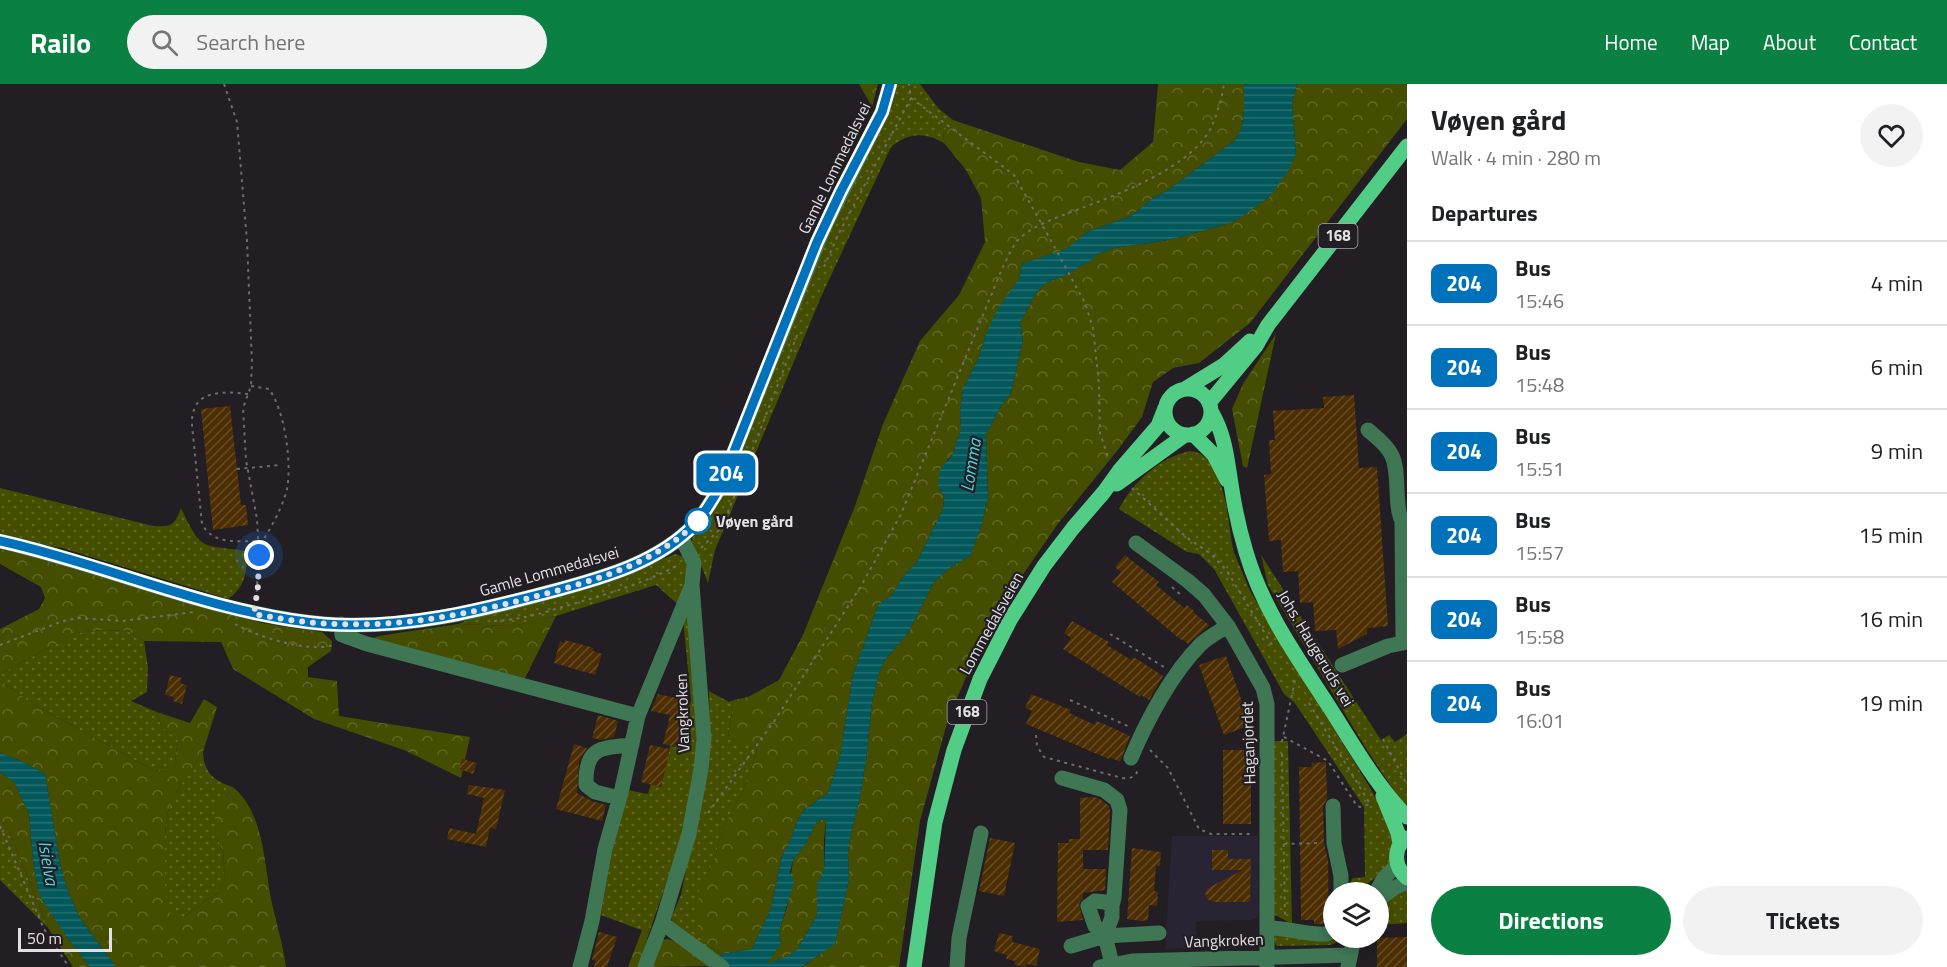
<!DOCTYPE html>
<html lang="en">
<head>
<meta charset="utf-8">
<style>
  :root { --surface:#fff; --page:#f2f2f2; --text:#202124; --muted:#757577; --line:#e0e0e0; --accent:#0b8043 }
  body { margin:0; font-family:"Titillium Web",sans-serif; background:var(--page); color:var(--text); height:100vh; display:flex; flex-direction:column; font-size:22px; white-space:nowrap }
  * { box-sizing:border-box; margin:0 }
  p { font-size:20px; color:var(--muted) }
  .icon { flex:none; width:33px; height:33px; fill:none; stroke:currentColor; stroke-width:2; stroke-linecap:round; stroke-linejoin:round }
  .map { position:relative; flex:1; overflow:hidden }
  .panel { display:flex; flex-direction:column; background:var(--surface); width:540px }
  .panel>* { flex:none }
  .badge { padding:0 12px; border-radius:9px; font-size:21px; line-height:39px }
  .tools { position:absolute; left:1323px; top:798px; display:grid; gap:12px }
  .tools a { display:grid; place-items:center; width:66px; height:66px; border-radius:50%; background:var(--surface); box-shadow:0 3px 9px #0003; font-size:30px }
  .scale { position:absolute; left:18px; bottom:15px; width:94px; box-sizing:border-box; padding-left:6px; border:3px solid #e2e0e3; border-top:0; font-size:16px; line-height:21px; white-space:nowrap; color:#e2e0e3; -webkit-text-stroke:4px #221e23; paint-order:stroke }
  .you { position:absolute; width:30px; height:30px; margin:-15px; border:4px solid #fff; border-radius:50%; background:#1a73e8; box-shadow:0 0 0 9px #1a73e833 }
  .map>.badge { position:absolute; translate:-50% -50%; box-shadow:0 0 0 3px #fff }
  h2 { padding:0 24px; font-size:22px; line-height:54px }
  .round { display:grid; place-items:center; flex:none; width:63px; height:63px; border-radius:32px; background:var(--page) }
  .head { display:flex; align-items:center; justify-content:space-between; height:102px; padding:0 24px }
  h1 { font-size:28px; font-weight:700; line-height:45px }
  .primary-button { display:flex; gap:12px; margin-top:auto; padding:12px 24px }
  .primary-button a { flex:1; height:69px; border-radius:36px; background:var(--accent); color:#fff; font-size:24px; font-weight:700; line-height:69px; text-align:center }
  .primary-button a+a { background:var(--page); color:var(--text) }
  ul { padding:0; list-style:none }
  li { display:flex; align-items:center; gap:18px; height:84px; padding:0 24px; border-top:2px solid var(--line) }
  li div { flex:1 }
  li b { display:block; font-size:22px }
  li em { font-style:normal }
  li .badge { min-width:66px; font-weight:700; text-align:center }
  header { display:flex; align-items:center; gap:36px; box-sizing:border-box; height:84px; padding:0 30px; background:var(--accent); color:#fff }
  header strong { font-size:28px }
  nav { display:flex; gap:33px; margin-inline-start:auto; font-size:21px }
  .search { width:420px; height:54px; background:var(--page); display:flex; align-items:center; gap:15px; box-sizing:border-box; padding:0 21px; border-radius:33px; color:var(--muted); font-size:22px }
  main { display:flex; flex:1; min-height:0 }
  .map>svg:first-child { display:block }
</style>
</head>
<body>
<header>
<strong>Railo</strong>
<div class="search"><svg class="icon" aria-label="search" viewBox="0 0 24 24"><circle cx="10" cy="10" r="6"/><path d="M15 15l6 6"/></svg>Search here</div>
<nav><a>Home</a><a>Map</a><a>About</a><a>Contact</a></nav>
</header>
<main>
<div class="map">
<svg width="1407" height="883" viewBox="0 0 1407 883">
  <defs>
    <pattern id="grass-dots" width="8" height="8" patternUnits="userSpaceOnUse" patternTransform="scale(1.5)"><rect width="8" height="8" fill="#454d00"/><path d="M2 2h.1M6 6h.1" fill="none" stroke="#606625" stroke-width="1.8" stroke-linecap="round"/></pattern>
    <pattern id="forest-crowns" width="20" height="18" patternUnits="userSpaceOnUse" patternTransform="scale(1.5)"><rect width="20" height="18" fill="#454d00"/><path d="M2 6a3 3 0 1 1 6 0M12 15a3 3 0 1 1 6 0" fill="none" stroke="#606625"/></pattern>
    <pattern id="water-rules" width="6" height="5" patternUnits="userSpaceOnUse" patternTransform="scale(1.5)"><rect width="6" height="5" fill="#02585b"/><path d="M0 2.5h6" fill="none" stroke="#277072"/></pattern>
    <pattern id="building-hatch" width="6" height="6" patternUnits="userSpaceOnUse" patternTransform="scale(1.5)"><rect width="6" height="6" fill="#4c2e02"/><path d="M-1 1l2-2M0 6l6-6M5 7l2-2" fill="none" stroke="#664c27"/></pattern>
  </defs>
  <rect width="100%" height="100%" fill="#221e23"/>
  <path fill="#282434" d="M1172 752H1258L1259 830 1256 835 1251 836 1196 837 1197 863 1165 865Z"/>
  <path fill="url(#grass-dots)" d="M896 0H920L939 25 953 36 943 48 944 59C925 48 909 48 891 63L821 213 715 466 708 499 691 456 707 434C752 328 795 220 844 116 862 78 888 43 896 0Z
    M1190 367 1199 369 1210 377 1218 391 1226 419 1233 466 1250 507 1369 702 1394 747 1390 778 1383 788 1367 800 1361 808H1352L1351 796 1353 794 1365 793 1364 723 1295 619 1284 610 1214 485 1199 470 1187 468 1119 425C1134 397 1159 374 1190 367Z
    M0 404 153 442C172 443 174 442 181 424 202 468 200 460 246 467 248 486 245 504 228 515L62 464 0 454Z
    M675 470 684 473 686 477 699 642 693 713 674 777 649 849 601 831 612 767 627 706 648 710 651 700 661 703 670 662 680 664 691 617 682 524 656 501 556 532 513 542 458 540 477 532 600 500Z
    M1261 471 1381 656 1389 651 1395 658 1407 650V726L1365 663 1268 501Z
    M103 546 128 547 144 557 148 584 147 608 131 617 157 628 161 642 178 655 174 686 164 688 151 685 35 621 0 596V590L76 549Z
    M709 607 729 618 734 616 728 651 737 659H755L757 668 743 706 723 744 713 779 699 807 711 864 722 870 719 874 674 842 671 834 681 811 710 663Z
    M1274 657H1288L1292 840 1273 830Z
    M203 668C204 689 214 697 233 703L226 713 217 752 223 768 225 797 217 809 184 833H174C172 831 169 829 167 826 161 815 164 736 169 724 177 704 191 686 203 668Z
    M0 734 11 751 48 844 0 796Z
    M1407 806V839L1379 841V827L1394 812Z
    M1275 851 1334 854H1338L1336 859 1330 861 1277 862 1274 858Z"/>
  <path fill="url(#forest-crowns)" d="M859 0H878L872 23Z
    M1158 0H1244V26L1242 43 1235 56 1167 107 1154 113 1131 132 1087 148 1067 165 1022 180 1019 195 986 250 979 273 963 305 960 328 961 345 952 372 947 376 938 403 944 412 943 425 917 478 902 494 891 512 878 521 853 591 840 672 828 709 804 726 797 737 790 757 782 772 771 824 752 865 722 870 711 864 699 851 697 833 699 806 713 779 723 744 743 706 757 668 755 660 737 659 728 651 734 616 748 613 779 596 803 551 855 422 883 340 920 257 959 211 985 158 981 114 966 86 944 59 943 48 953 36 1079 78 1120 86 1153 58Z
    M1297 0H1407V35L1250 239 1199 279 1173 284 1153 298 1142 333 1117 367 1057 441 991 537 949 632 920 737 899 883H803L835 859 849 796 848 770 850 754 860 713 866 677 872 618 879 589 885 576 908 549 934 498 952 482 970 472 981 443 988 414 986 350 1003 319 1011 309 1023 256 1020 239 1035 210 1046 199 1066 191 1093 175 1097 170 1114 164 1169 156 1227 140 1237 135 1269 113 1296 70 1292 19Z
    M1276 250 1247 384 1243 382 1232 325 1243 300Z
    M0 465 47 474 262 539 322 548 332 557 331 567 308 583V593L337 597 339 632 470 653 461 694 404 666 314 635 233 585 221 558 144 557 128 547 103 546 76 549 0 590V545L39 525 45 514 41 503 0 480Z
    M556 532 523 598 366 556 379 552 458 540 513 542Z
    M0 596 35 621 151 685 164 688 174 685 178 656 161 642 157 628 190 639 204 615 217 623 203 668 177 707 168 727 165 749V807L167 825 174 833H184L217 809 225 797 223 768 217 752 215 731 219 716 226 713 233 703C264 729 264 778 271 815 276 838 283 860 286 883H116L79 833 67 805 60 780 45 690 23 678 0 669Z
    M0 688 14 698 29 730 33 776 38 805 66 852 90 883H73L48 844 11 751 0 734Z
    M826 735 824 756V787L817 801V831L798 864 790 871 766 881 781 859 779 848 787 823 793 776 805 761 817 737Z
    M642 846 649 849 639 883H628Z
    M668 855 676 858 712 882 650 883 663 856Z"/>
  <path fill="url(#water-rules)" fill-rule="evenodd" d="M1244 0H1297L1292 19 1296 70 1287 89 1269 113 1237 136 1227 140 1169 156 1114 164 1097 170 1093 175 1066 191 1046 199 1035 210 1020 239 1023 256 1011 309 1003 319 986 350 988 414 981 443 970 472 952 482 934 498 908 549 885 576 879 589 872 618 866 677 860 713 850 754 848 770 849 796 835 860 802 883H708L712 882 722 870 752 865 771 824 782 772 790 757 797 737 804 726 828 709 840 672 853 591 878 521 891 512 902 494 917 478 943 425 944 412 938 403 940 385 952 372 961 345 960 328 963 305 979 273 986 250 998 224 1019 195 1022 180 1066 165 1087 148 1131 132 1154 113 1167 107 1235 56 1242 43 1244 26ZM826 735 824 786 817 801V831L798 864 790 871 767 880 781 859 779 848 794 798 790 788 793 776 805 761 817 737Z
    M0 669 23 678 45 690 60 780 67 805 79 833 116 883H90L66 852 42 816 38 805 33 776 29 730 14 698 0 688Z"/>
  <path fill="url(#building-hatch)" d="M1354 311 1359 384 1377 383 1388 542 1367 544V550L1338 565 1336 546 1315 547 1313 518 1300 519 1298 487 1283 488 1281 456 1269 457 1264 391 1271 390 1269 356H1275L1273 327 1324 324 1323 313Z
    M230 322 241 421H246L248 441 213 446 201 325Z
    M1125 471 1159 498 1156 501 1184 524 1187 521 1194 527 1193 528 1209 541 1207 543 1188 560 1182 555 1181 556 1112 498 1121 488 1115 483Z
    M1072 537 1109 558 1107 561 1131 576 1133 573 1140 577 1163 592 1149 616 1141 611 1140 613 1063 565 1071 554 1064 549Z
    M565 556 594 564 593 567 602 570 595 591 554 579 560 557 564 559Z
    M1226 572 1250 641 1224 651 1199 581Z
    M170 591 182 594 180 599 187 601 182 620 173 617 174 613 165 611Z
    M658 610 691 617 680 664 663 660 670 631 651 627Z
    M1031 610 1071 626 1069 629 1095 641 1096 637 1104 640 1130 652 1120 678 1110 673 1109 675 1026 640 1032 627 1025 624Z
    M598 631 618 637 614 653 601 656 592 654Z
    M574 660 587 664 579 677 577 709 592 717 606 721 602 737 556 725Z
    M650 661 670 665 661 703 641 698Z
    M1223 666H1251V740H1223Z
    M462 675 477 679 473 690 459 685Z
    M1326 678 1327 715 1323 722 1324 759 1328 777 1329 836 1323 840H1314V836H1301L1299 683H1312L1311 679Z
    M469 701 505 706 496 745 490 744 486 763 447 755 449 744 476 750 484 714 467 710Z
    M1093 713 1100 715 1109 722 1110 726 1108 766H1083V785H1106L1105 806 1083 809V814L1079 820 1083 836 1057 838 1058 759H1069V755H1080V714Z
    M990 754 1015 759 1004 812 979 807Z
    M1132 764 1161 768 1160 782H1156L1154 807 1158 808 1157 822 1149 821 1148 836 1141 837 1127 835Z
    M1212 766H1228V775H1251L1250 818H1213L1207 815 1205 809 1208 804 1243 786H1212Z
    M599 848 617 853 607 883H594L596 877 592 876Z
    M999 849 1013 852 1012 858 1040 865 1036 882 1026 880 1025 883 1014 881 1015 877 1006 875 1007 871 994 867Z
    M1407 853V883H1377V854Z"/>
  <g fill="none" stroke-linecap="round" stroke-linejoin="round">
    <path stroke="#6e6b6f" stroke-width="2" stroke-dasharray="3 4.5" stroke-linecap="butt" d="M224 0 237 38 247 157 252 279 251 302 243 324 246 376 257 435 259 471 256 517
      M911 14 1014 91 1049 153 1085 219 1093 244 1099 301 1100 349 1109 376
      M824 183 838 151 911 14 909 0
      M251 302 269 305C285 327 292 379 287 405 282 426 269 446 259 464
      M248 310C231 308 200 305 194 326 192 330 192 336 192 341L202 440C213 461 237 457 258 457
      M1132 404 1186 453 1211 470 1227 487 1272 561
      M701 464 719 446 726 433 798 249
      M1172 503 1183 513
      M494 537C522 536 549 527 576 519 611 509 647 498 680 480
      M235 540C258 553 308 569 333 561
      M1110 550 1164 583
      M0 561 63 537 78 534 122 537 194 528
      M1070 616 1130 643
      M1309 619 1370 720
      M1036 651 1037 662 1044 673 1122 694C1130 695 1137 693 1138 684
      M1284 653 1328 677 1357 722 1360 723 1370 720
      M1383 655 1407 701
      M1282 658 1295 596
      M1150 666 1168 684 1199 745 1211 750H1254
      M1282 670 1285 832
      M708 729 775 636 861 502 901 430 1002 185C1007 175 1013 160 1021 153 1038 139 1059 133 1079 125 1119 110 1190 84 1211 44 1217 30 1222 15 1224 0
      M0 742 44 845 69 883
      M1284 760 1321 759"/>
    <path stroke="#3f7654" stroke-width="15" d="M1368 346C1376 353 1386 360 1391 370 1402 388 1391 432 1407 443
      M1402 439 1403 558
      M0 457C109 482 213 530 325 540 404 546 481 527 557 506 605 493 659 478 695 440 705 429 712 416 720 403L823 146 882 28 890 0
      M1136 459 1188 497 1204 511 1228 542 1263 604 1267 620V883
      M341 540 342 551 367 560 638 632 692 501
      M1342 581 1388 562 1407 558
      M632 661C600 664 585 663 586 701L595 708 615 713 621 709 638 632
      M1131 674C1147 636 1172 589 1201 560 1209 553 1219 547 1228 542
      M1062 694 1104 706 1117 716 1120 726 1114 814 1112 822V833L1105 852 1112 880
      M1333 722 1334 759 1341 792V808
      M1376 808 1384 794 1397 781
      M1378 816 1394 804 1407 798
      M662 839 722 883
      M1268 844C1288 844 1307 851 1327 850L1334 844
      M1105 852 1095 842 1088 822 1095 817 1105 818 1112 822
      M1071 862 1105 852 1159 849
      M580 883 592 837 605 765 621 709
      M645 883 662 839 689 750 701 685 704 655 692 501 694 479 681 453
      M957 883 959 854 981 749
      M1100 883 1132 877 1349 871
      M1348 883 1354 854"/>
    <path stroke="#52cd86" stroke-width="15" d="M1185 305 1224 281 1250 257
      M1165 328a23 23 0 1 1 46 0a23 23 0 1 1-46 0Z
      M1209 319 1256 262 1268 241 1407 62
      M1211 327C1226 352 1227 377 1232 406 1235 426 1240 448 1246 468 1262 524 1297 573 1328 621 1353 660 1375 700 1407 733
      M1193 350 1214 371 1227 396
      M1117 400 1185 351
      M1383 712 1398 749 1400 760
      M1405 754C1393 766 1394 783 1407 794
      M914 883 935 738 954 666 980 595 1010 536 1044 482 1073 444 1104 408 1119 387 1158 342 1165 324"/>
    <path stroke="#6e6b6f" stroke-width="2" stroke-dasharray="3 4.5" stroke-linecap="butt" d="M237 385 281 381"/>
  </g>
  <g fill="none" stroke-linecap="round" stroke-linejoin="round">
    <g stroke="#fff" stroke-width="14">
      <path id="line" d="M0 457C109 481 213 530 325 540 404 546 481 526 557 506 605 493 659 478 695 440 705 429 712 416 720 403L817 158 841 107 882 28 890 0"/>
    </g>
    <use href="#line" stroke="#0072bc" stroke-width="9"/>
    <path stroke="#e2e0e3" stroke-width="6" stroke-dasharray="0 10.8" d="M259 471 258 502 254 530C282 535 311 540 340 540 413 543 482 527 552 508 605 493 658 477 698 437"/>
  </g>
  <circle fill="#fff" stroke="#0072bc" stroke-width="3" cx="698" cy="437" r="12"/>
  <g text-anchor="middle" stroke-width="4.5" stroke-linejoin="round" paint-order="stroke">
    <g fill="#221e23" stroke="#a8a6a9" stroke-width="1.5">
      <rect x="1318.5" y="140" width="39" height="24" rx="4.5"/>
      <rect x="947.5" y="616" width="39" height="24" rx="4.5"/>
    </g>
    <g font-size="15" font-weight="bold" fill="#e2e0e3">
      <text x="1338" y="157">168</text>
      <text x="967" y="633">168</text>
    </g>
    <g font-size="16" fill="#e2e0e3" stroke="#221e23">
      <text transform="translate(834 84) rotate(-64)" y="6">Gamle Lommedalsvei</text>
      <text transform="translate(549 487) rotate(-16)" y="6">Gamle Lommedalsvei</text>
      <text transform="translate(991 539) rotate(-61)" y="6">Lommedalsveien</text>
      <text transform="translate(1316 564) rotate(59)" y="6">Johs. Haugeruds vei</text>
      <text transform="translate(682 629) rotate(-92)" y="6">Vangkroken</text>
      <text transform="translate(1248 659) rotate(-92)" y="6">Haganjordet</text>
      <text transform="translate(1224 856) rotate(-2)" y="6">Vangkroken</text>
    </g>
    <g font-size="16" font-weight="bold" fill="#e2e0e3" stroke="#221e23" text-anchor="start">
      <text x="716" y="443">Vøyen gård</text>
    </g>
    <g font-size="18" font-style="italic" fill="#4bd7dd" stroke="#221e23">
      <text transform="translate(971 381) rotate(-81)" y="6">Lomma</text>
      <text transform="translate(48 779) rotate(80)" y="6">Isielva</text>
    </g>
  </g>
</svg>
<div class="tools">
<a><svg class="icon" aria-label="layers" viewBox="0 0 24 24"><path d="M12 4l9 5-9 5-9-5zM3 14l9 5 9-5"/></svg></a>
</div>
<div class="scale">50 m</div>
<div class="you" style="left:259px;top:471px"></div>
<b class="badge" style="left:726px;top:389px;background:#0072bc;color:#fff">204</b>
</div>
<section class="panel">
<div class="head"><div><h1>Vøyen gård</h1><p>Walk · 4 min · 280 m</p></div><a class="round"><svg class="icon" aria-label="heart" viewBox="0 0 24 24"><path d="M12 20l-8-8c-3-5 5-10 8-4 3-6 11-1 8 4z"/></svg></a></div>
<h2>Departures</h2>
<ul>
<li><span class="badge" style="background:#0072bc;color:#fff">204</span><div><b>Bus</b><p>15:46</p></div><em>4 min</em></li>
<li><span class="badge" style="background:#0072bc;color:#fff">204</span><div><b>Bus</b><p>15:48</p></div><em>6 min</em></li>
<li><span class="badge" style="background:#0072bc;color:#fff">204</span><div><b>Bus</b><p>15:51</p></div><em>9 min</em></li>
<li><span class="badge" style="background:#0072bc;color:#fff">204</span><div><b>Bus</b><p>15:57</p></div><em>15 min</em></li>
<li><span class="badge" style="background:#0072bc;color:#fff">204</span><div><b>Bus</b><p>15:58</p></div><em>16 min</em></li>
<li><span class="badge" style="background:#0072bc;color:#fff">204</span><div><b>Bus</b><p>16:01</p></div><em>19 min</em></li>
</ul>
<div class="primary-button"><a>Directions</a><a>Tickets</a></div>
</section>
</main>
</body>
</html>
